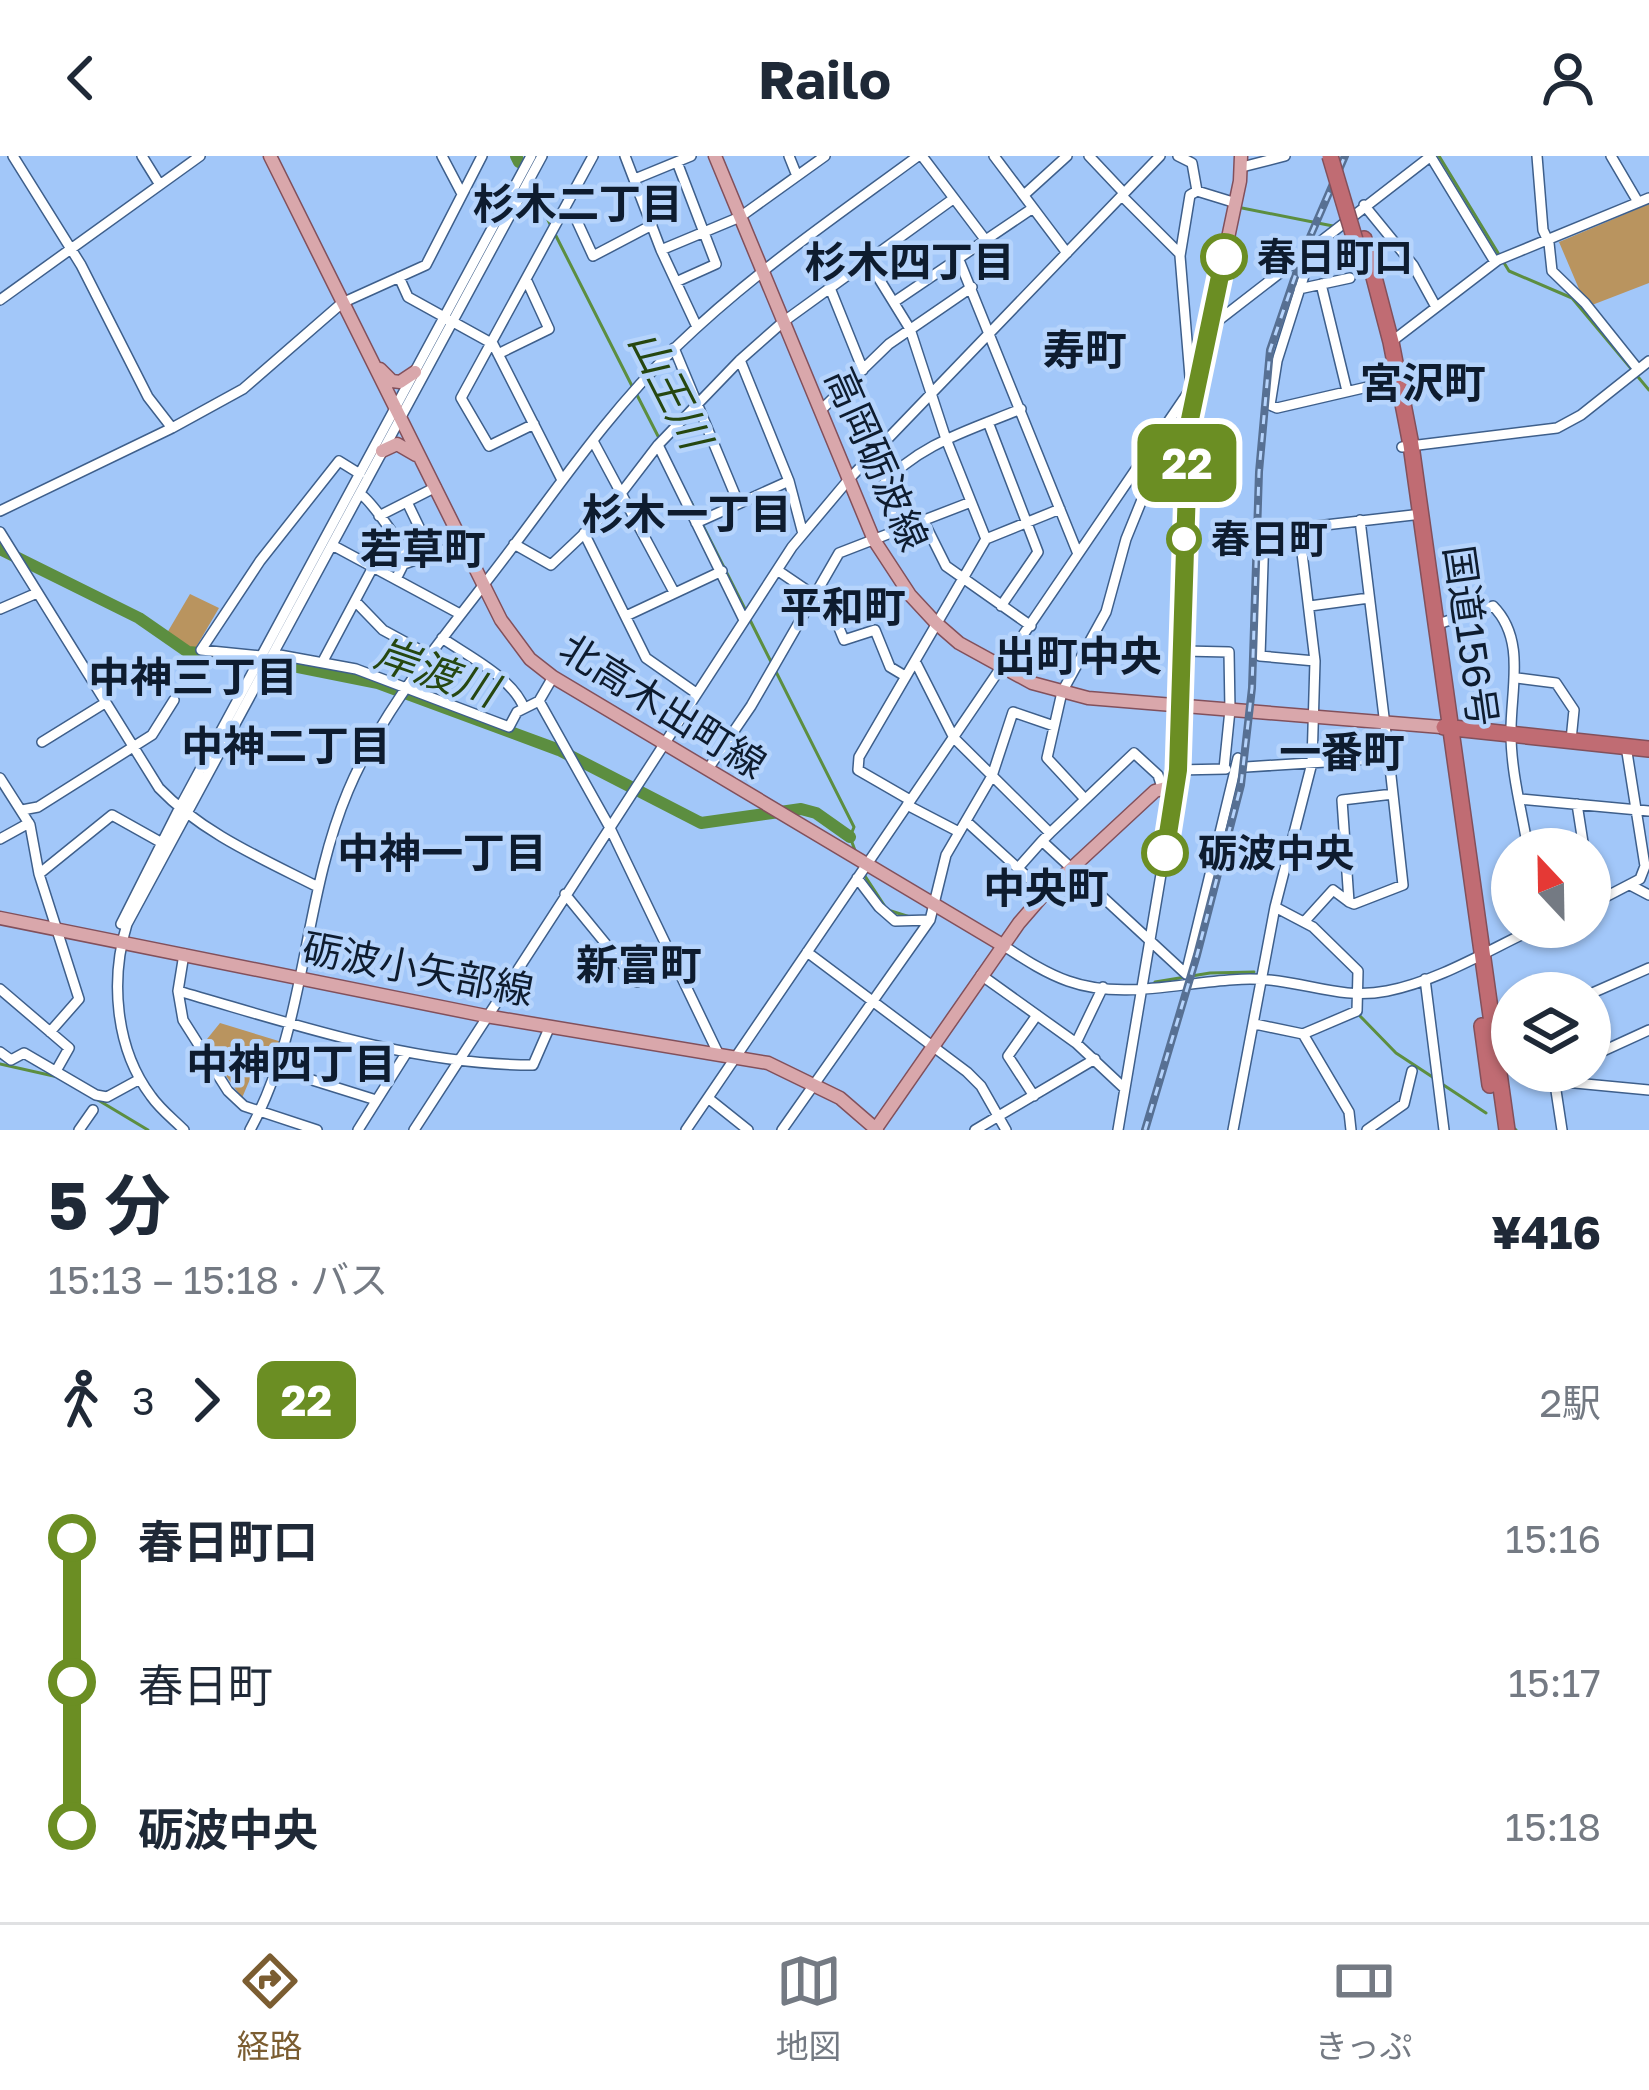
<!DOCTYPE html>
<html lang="ja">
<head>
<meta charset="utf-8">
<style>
  :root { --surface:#fff; --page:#f6f6f7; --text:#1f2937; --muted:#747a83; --line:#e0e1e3; --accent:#7b5d31 }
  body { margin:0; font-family:"Golos Text","Noto Sans JP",sans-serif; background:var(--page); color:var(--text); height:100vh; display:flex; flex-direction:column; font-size:45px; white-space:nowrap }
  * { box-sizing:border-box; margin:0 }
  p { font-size:39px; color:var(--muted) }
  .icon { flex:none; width:66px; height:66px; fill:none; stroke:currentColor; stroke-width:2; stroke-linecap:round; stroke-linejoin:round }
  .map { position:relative; height:974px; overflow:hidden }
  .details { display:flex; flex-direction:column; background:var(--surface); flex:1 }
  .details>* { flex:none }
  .badge { padding:0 24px; border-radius:18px; font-size:42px; line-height:78px }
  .needle { width:78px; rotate:338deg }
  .buttons { position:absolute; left:1491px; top:672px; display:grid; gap:24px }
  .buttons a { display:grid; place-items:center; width:120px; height:120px; border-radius:50%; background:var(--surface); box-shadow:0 3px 9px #0004; font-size:60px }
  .map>.badge { position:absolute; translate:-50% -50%; box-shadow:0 0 0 6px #fff }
  .legs { display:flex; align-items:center; gap:18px; height:132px; padding:0 48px; font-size:39px }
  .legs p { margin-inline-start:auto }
  .overview { display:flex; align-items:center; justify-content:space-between; height:204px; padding:0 48px }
  h1 { font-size:66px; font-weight:700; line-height:90px }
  ul { padding:0 48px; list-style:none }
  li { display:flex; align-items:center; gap:42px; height:144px; font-size:45px }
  li i { display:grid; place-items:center; width:18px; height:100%; margin:0 15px; background:currentColor }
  li i::after { content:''; width:30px; height:30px; margin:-15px; border:9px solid; border-radius:50%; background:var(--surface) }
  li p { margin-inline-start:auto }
  li:first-child i { background:linear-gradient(#0000 50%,currentColor 0) }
  li:last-child i { background:linear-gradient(currentColor 50%,#0000 0) }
  header { display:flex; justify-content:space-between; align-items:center; height:156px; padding:0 48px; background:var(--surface); font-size:54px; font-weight:700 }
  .menu { display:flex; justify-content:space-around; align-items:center; height:168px; border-top:3px solid var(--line); background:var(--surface); font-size:33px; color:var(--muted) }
  .menu a { display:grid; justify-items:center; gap:6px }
  .menu .active { color:var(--accent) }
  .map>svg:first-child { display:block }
</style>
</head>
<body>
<header><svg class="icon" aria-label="back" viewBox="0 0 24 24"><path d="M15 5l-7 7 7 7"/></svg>Railo<svg class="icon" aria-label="person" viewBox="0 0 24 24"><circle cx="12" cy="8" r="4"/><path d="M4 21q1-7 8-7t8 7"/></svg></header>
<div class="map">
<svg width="1649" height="974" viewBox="0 0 1649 974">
  <rect width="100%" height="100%" fill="#a2c7f9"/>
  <path fill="#b9945f" d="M1649 48V127L1592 149 1582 140 1559 86Z
    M190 438 219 452 195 493 174 485 167 477Z
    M220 867 282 886 280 893 264 890 242 942 203 888Z"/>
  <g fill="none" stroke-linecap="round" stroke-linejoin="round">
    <path stroke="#5c8e40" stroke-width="3" d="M1439 0 1509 115 1572 142 1649 234
      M534 35 551 70
      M1237 51 1333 70
      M555 78 632 230
      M637 239 660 284
      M691 346 746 455
      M750 464 854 671 850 681 856 697
      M863 717 884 749
      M891 755 910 761
      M1155 826 1210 817 1254 816
      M1360 860 1396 897 1434 922
      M0 908 58 921
      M1442 928 1486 957
      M98 944 148 974
      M1515 973 1516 974"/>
    <path stroke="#5c8e40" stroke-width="12" d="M516 0 519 6
      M0 393 139 462 188 496 213 498
      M263 504 378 527 559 594 701 667 801 653 816 657 850 681"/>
    <g stroke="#3e5f8b" stroke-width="12">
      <path id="minor" d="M13 0 81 109 148 241 172 272
        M142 0 160 29
        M442 0 462 38
        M625 0 661 94 697 171
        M789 0 797 20
        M922 0 987 86
        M994 0 1067 97
        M1089 0 1124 37
        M1178 0 1192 7 1197 35
        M1537 0 1543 74 1549 87 1552 115 1585 147 1637 212
        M1611 0 1638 46
        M1431 1 1495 106
        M1242 11 1285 0
        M635 23 691 0
        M1024 39 1067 0
        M1122 40 1180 98
        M1364 49 1413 109 1436 151
        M563 55 576 63 593 100 652 69
        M1314 88 1277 205 1270 249 1277 252 1389 226
        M661 94 740 61 825 0
        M959 104 1078 398
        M868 105 910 173 946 283 986 383 859 601 858 614 910 644
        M399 121 408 141 493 188 562 324
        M676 126 716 108 677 6
        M1321 128 1347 235
        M830 132 863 214
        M1299 133 1350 122
        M0 144 200 0
        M894 146 1033 52
        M1210 171 1431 0
        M1391 186 1498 104 1649 42
        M674 192 738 346
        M498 198 549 173 526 123
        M740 204 789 325 803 378
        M1191 233 1180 100 1190 39 1197 35 1236 47
        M821 254 889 188 972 131
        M988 266 1038 396 1001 450
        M534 268 489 290 461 242 593 0
        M593 285 674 436
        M658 289 744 464
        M1402 291 1557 272 1581 259 1649 205
        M360 338C370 343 402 389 407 401L396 423
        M407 346 432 398
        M0 355 172 272 243 233 342 147 426 109 482 0
        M379 360 436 331
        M923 364 946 410 1031 470
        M696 367 789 325
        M898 373 881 331C918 288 970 274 1021 253
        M0 376 159 632C202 677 263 703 318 731
        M584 377 646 502 696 537
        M986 383 1060 353
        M514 388 551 409 606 357 658 289 740 204 783 166 953 43
        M332 389 460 458
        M404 408 464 387
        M777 414 830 450 844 484 875 474 890 511 905 520
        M355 445 383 474 429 499
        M1310 450 1369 442
        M0 453 37 437
        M626 460 722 415
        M1438 468 1493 450C1527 484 1510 536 1511 578 1511 616 1522 656 1528 693
        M442 482C468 500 513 522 524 552
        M1184 495 1229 496 1230 554 1224 613
        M274 498 356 513 509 571 517 556 539 545
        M261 500 201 494 260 405 339 305 360 318
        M323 505 373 411
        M915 505 954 582 1050 677 1042 685 1186 818 1238 602
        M1315 505 1260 500 1264 376 1413 359
        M553 521 539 545 609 670 718 897
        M1517 522 1556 527 1574 554 1571 584
        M42 586 105 547
        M1389 602 1403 729 1354 748 1349 746 1342 644 1393 638
        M1246 611 1389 602 1360 364
        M708 613 751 550 839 397 971 346
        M1177 614 1226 613
        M0 622 30 669 39 718 79 843 50 876
        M1085 643 1047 602 1062 536 1106 456 1126 383 1152 319
        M1520 643 1649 655
        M1577 648 1584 693
        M907 649 959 676
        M22 654 38 651 152 579 174 544
        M966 665 1045 737
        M1050 677 1134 597 1158 619 1162 631
        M0 683 29 667
        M1018 712 1042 685
        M39 718 112 659 162 687
        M857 722 879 751 895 765 930 764
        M1630 729 1649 739
        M565 738 637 826
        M1590 749 1640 723 1645 710 1626 590
        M1275 751 1313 771 1358 815 1357 855 1303 878
        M1304 766 1333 734 1349 746
        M121 768 180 651 531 0
        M1004 790C1024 803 1045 817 1068 825 1135 849 1210 815 1278 825 1316 830 1347 843 1387 835 1439 825 1490 793 1538 771
        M807 796 967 916 981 930 1006 974
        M184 798 178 835 183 864 228 935 244 950 317 974
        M981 819 1076 887 1124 932
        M1425 823 1444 974
        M0 833 69 892 56 915
        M178 835C294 868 411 909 533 909L550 870
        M1590 838 1649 812
        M1255 868 1303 878 1349 956 1351 974
        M1495 884 1512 875
        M1076 887 1103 831
        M0 896 11 904 24 897 96 939 107 941 140 923
        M1590 901 1649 874
        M277 913 376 944
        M1553 915 1562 974
        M1554 925 1649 934
        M1034 940 1008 900 1037 859
        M708 942 748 974
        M79 974 93 954
        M184 974C173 963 160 953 151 940 115 892 110 823 127 768L542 0
        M250 974C307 870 302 744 348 635 380 559 432 496 482 431 546 350 601 263 676 191 750 119 835 61 918 0
        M358 974 407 896
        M414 974 792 391 850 322 1160 0
        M686 974 1196 225
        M782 974 930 764 946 699 992 620 1013 556 1054 570
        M975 974 1095 903
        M1118 974 1176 629
        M1233 974 1275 751 1312 607 1315 505 1299 372
        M1367 974 1404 948 1412 915"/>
    </g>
    <g stroke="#82505b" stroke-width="15">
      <path id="major" d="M270 0 501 464 530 503 553 521 1004 790
        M715 0 874 384 910 439 936 467 959 487 1032 527 1088 542 1441 571
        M380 213 392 225 400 226 415 216
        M382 295 397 288 416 299
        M0 762 486 860 768 907 840 942 877 974
        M875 974 1019 767 1045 737 1155 635 1176 629 1189 267 1240 25 1241 0"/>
    </g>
    <g stroke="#82505b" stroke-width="18">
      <path id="highway" d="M1364 83 1391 186 1411 289 1507 974
        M1444 571 1649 593
        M1482 870 1490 929"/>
    </g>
    <use href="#minor" stroke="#fff" stroke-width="9"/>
    <use href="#major" stroke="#d9a7ab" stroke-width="12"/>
    <use href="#highway" stroke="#c06c73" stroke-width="15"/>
    <g stroke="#577093" stroke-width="8">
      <path id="rail" d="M1145 974 1197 799 1241 629 1252 532 1259 316 1270 194 1303 97 1345 0"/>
    </g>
    <use href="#rail" stroke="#b6d4fc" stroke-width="3" stroke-dasharray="9" stroke-linecap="butt"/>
    <g stroke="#82505b" stroke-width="18" stroke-linecap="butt">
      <path id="highway-bridge" d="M1330 0 1355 84"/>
    </g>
    <use href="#highway-bridge" stroke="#c06c73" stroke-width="15"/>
  </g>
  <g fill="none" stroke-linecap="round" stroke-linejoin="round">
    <g stroke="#fff" stroke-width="27">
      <path id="line-1" d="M1165 697 1178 614 1189 268 1224 101"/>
    </g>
    <use href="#line-1" stroke="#6b8e23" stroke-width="18"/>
  </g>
  <g fill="#fff" stroke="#6b8e23" stroke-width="6">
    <circle cx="1224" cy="101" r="21"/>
    <circle cx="1184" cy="383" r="15"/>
    <circle cx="1165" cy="697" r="21"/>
  </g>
  <g text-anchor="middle" stroke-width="9" stroke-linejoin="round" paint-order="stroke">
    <g font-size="39" font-weight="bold" fill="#0e1c2f" stroke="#b6d4fc" text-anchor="start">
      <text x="1257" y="115">春日町口</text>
      <text x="1211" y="397">春日町</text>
      <text x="1198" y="711">砺波中央</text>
    </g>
    <g font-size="39" fill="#0e1c2f" stroke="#b6d4fc">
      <text transform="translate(877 303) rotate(66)" y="14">高岡砺波線</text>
      <text transform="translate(1471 480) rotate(82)" y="14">国道156号</text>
      <text transform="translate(663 550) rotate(32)" y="14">北高木出町線</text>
      <text transform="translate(418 813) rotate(11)" y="14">砺波小矢部線</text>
    </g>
    <g font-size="42" font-weight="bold" fill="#0e1c2f" stroke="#b6d4fc">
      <text x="578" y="63">杉木二丁目</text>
      <text x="910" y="121">杉木四丁目</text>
      <text x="1085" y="209">寿町</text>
      <text x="1423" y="242">宮沢町</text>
      <text x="687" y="373">杉木一丁目</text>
      <text x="423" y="408">若草町</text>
      <text x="843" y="466">平和町</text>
      <text x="1078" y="515">出町中央</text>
      <text x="193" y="536">中神三丁目</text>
      <text x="286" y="605">中神二丁目</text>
      <text x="1342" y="611">一番町</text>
      <text x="442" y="712">中神一丁目</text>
      <text x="1046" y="747">中央町</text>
      <text x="639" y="824">新富町</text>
      <text x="291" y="923">中神四丁目</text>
    </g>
    <g font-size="42" font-style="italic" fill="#264710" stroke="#b6d4fc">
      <text transform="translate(670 233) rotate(63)" y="15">山王川</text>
      <text transform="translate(436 516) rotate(19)" y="15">岸渡川</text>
    </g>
  </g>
</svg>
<div class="buttons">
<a><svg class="needle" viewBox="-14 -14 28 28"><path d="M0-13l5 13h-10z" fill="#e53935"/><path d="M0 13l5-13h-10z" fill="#747a83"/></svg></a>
<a><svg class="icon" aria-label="layers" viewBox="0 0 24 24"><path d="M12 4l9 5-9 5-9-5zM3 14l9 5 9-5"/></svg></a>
</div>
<b class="badge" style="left:1187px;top:307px;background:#6b8e23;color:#fff">22</b>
</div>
<section class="details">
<div class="overview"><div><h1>5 分</h1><p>15:13 – 15:18 · バス</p></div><b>¥416</b></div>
<div class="legs"><svg class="icon" aria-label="walk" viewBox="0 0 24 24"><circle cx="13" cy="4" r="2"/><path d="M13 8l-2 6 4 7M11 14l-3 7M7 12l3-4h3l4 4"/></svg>3<svg class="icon" aria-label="forward" viewBox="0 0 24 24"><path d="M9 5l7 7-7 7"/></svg><b class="badge" style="background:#6b8e23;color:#fff">22</b><p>2駅</p></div>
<ul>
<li><i style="color:#6b8e23"></i><b>春日町口</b><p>15:16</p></li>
<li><i style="color:#6b8e23"></i><span>春日町</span><p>15:17</p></li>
<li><i style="color:#6b8e23"></i><b>砺波中央</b><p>15:18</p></li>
</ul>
</section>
<nav class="menu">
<a class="active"><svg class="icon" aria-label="directions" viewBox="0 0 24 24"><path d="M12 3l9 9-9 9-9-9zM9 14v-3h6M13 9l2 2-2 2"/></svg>経路</a>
<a><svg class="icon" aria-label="map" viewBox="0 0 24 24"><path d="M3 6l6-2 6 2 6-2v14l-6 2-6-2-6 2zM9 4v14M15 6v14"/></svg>地図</a>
<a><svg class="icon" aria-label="tickets" viewBox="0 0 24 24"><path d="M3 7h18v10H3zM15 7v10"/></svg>きっぷ</a>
</nav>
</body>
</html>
